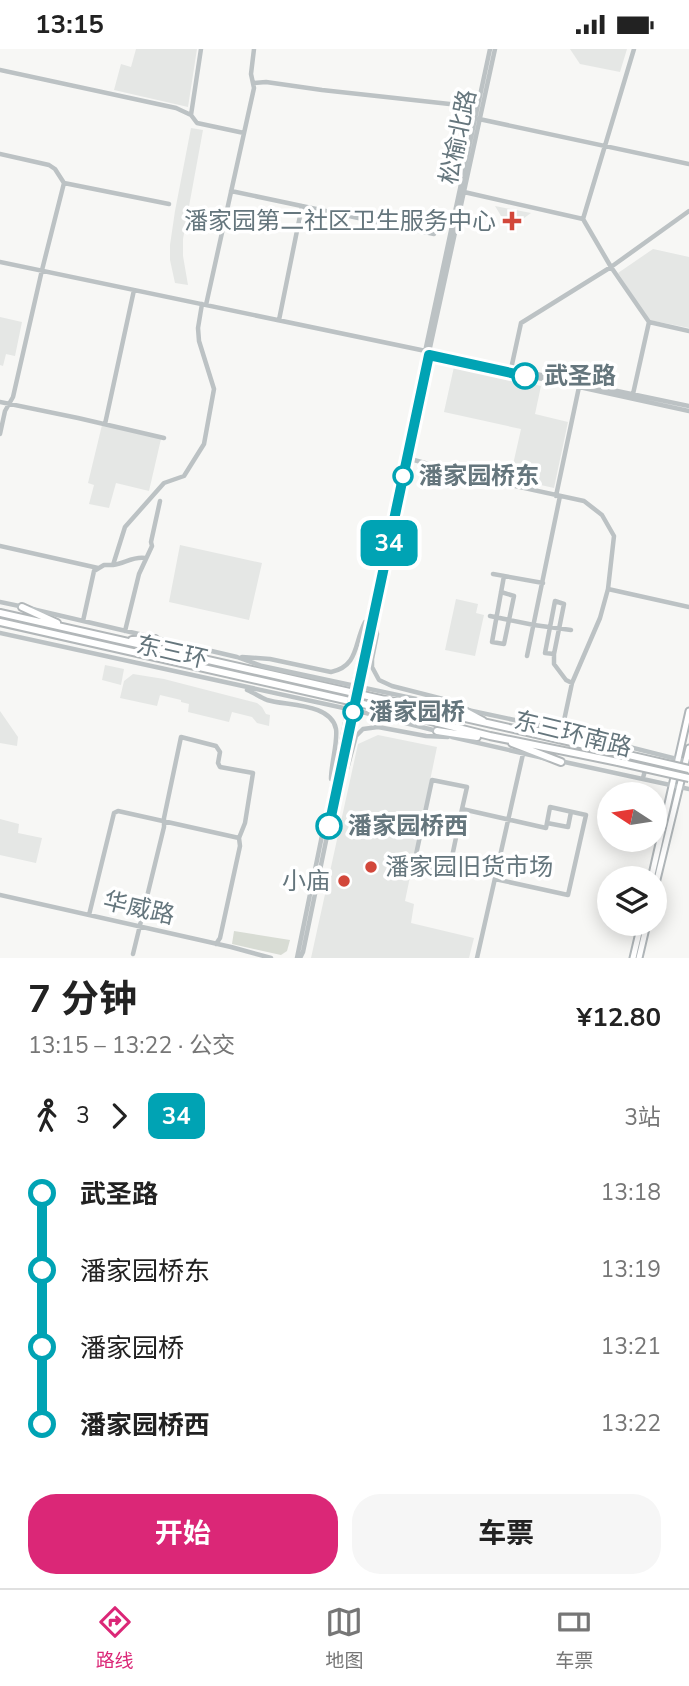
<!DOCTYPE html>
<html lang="zh">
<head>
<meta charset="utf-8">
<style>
  :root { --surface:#fff; --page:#f6f6f6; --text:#222; --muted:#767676; --line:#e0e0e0; --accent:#db2777 }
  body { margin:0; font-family:"Nunito Sans","Noto Sans SC",sans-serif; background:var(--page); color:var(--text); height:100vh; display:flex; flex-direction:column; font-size:26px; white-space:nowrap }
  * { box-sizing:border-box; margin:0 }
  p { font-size:23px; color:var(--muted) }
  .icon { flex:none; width:38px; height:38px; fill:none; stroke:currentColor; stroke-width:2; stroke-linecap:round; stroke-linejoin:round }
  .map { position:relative; height:909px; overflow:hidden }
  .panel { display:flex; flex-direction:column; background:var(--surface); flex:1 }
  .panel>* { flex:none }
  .badge { padding:0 14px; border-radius:10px; font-size:24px; line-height:46px }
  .needle { width:46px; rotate:282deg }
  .fabs { position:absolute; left:597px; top:733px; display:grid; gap:14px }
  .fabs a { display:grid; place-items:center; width:70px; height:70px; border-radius:50%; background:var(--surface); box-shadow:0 4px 18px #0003; font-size:35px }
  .map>.badge { position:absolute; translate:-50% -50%; box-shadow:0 0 0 4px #fff }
  .legs { display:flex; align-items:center; gap:10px; height:77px; padding:0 28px; font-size:23px }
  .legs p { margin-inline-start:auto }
  .summary { display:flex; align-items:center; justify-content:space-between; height:119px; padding:0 28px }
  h1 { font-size:38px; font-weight:700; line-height:52px }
  .primary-button { display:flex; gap:14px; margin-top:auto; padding:14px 28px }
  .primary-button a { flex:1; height:80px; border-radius:28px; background:var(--accent); color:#fff; font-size:28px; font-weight:700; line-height:80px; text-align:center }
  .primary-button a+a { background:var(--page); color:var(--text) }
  ul { padding:0 28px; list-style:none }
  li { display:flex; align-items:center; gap:24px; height:77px; font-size:26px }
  li i { display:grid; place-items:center; width:10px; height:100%; margin:0 9px; background:currentColor }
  li i::after { content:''; width:18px; height:18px; margin:-9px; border:5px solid; border-radius:50%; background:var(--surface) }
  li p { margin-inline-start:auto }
  li:first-child i { background:linear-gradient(#0000 50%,currentColor 0) }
  li:last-child i { background:linear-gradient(currentColor 50%,#0000 0) }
  .status { display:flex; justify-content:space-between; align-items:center; height:49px; padding:0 35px; background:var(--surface); direction:ltr }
  .status svg { height:19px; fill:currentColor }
  .tabs { display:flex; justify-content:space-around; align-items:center; height:98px; border-top:2px solid var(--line); background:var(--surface); font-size:19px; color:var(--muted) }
  .tabs a { display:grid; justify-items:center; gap:4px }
  .tabs .on { color:var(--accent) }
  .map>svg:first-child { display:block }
</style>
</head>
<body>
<div class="status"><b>13:15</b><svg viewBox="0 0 49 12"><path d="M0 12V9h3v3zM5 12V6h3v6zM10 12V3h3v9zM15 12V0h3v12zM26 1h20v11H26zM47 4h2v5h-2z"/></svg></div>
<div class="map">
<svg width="689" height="909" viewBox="0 0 689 909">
  <rect width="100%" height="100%" fill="#f7f7f5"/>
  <path fill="#e5e7e5" d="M136 0H197L188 58 114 41 121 15 131 18Z
    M570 0H627L620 23 580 15Z
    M191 79 203 81 183 190V207L188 236 175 234 170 211V196L175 162Z
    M495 157 531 164 509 180Z
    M653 200 689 208V279L649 271 618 224Z
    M0 268 22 273 15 307 6 305 3 317 0 316Z
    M454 318 541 337 535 365 568 373 554 439 510 429 521 380 444 363Z
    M102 376 161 390 149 442 116 434 109 459 89 455 94 436 88 434Z
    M180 496 262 514 249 571 169 553Z
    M456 550 478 555 476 564 484 566 475 607 445 601Z
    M105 616 124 620 121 636 102 631Z
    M133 625 164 630 257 654 262 658 266 665 270 666 269 677 257 674 252 668 232 663 229 673 188 663 189 655 181 653V651L160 646 157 657 120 649 124 632Z
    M0 662 18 688 17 697 0 694Z
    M378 686 437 698 405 852 414 855 411 874 474 889 469 909H311L358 695Z
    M0 770 19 775 18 784 42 789 36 814 0 806Z"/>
  <path fill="#d8dcd4" d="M234 882 290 891 287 902 281 906 232 895Z"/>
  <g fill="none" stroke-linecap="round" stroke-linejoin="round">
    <g stroke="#b0b6b9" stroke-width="9">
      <path id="major" d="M651 830 689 662
        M654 843 689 699
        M633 909 641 875
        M639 909 647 875"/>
    </g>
    <g stroke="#b2b7b9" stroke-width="10">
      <path id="highway" d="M22 558 57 574
        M0 564 620 704
        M0 573 363 655 490 687 618 713
        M132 591 155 590
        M457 658 483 672
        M437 682 477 688
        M537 682 576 685
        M512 694 561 713"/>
    </g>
    <path stroke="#bcc2c4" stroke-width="4.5" d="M0 21 176 59 191 66 197 74 244 84
      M253 34 266 33 322 41 477 58
      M191 66 201 0
      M479 70 689 115
      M0 105 49 116 55 120 64 134 169 155
      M231 142 434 185
      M464 143 583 170 611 218 649 273 633 345
      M583 170 634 0
      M0 213 689 357
      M206 256 254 39 251 25 254 0
      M279 271 302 157
      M649 273 689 282
      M428 305 689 362
      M511 320 521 274 611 218 689 162
      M0 353 78 369 164 389
      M105 375 134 241
      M0 385 5 362 13 348 42 221 64 134
      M407 409 478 429 584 452 602 466 614 487 608 540 600 569 572 634 562 681
      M556 447 579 338
      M0 497 98 519
      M113 516C125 514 134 507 145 509
      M493 525 543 534
      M608 540 689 558
      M501 543 514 547 504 595 492 593C496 571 500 549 504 527
      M555 552 564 555 554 605 545 604Z
      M0 553 24 558
      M32 560 237 608 262 617 566 682
      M490 567 534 576 571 581
      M375 571 377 585 372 610V618L379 631 392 637 443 650 453 656
      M83 572 94 522 104 516H113L125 478 164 434 184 427 204 395 214 340 199 292 198 279 202 255
      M125 582 139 525 152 497 151 493 160 452
      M0 584 362 663 437 682 452 688 548 710
      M554 605V615L566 631 572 634
      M527 607 560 447
      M242 608 270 610 331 623C359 617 354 594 365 573
      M355 629 490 0
      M360 630 429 303 495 0
      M247 641C254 644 260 648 267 651 287 657 331 654 336 680 338 692 331 715 331 730
      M574 684 689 713
      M560 712 689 740
      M643 729 648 710
      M340 733 347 720 356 687 363 680 378 678 426 687 448 688
      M462 760 467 738 432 731 414 815 449 822 462 760 546 779 550 758 586 766 568 846 495 830
      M547 774 568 778 571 763
      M0 846 231 898 271 909
      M89 866 114 764 118 762 239 789
      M133 905 164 778V769L181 688 216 697 220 703 218 714 220 718 253 724 245 774 239 789 240 797 220 889 216 895
      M297 909 345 674
      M300 909 303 903 350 676
      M477 909 523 705"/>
    <use href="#major" stroke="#fff" stroke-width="5"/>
    <use href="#highway" stroke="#fff" stroke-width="6"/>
    <g stroke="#b2b7b9" stroke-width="10" stroke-linecap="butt">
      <path id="highway-bridge" d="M620 704 689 720
        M618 713 689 729"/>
    </g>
    <path stroke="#bcc2c4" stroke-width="4.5" d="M345 674 355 629
      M350 676 360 630"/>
    <use href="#highway-bridge" stroke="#fff" stroke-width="6"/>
  </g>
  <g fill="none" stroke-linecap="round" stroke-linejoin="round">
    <g stroke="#fff" stroke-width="16">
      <path id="line-1" d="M329 777 429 306 525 327"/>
    </g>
    <use href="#line-1" stroke="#00a3b4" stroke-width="10"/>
  </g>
  <g fill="#d2473a" stroke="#fff" stroke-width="2.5">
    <path d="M508.5 161.5h7v7h7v7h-7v7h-7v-7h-7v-7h7z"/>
    <circle cx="371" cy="818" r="7"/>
    <circle cx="344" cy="832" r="7"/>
  </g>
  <g fill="#fff" stroke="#00a3b4" stroke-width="3.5">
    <circle cx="525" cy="327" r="12"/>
    <circle cx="403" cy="427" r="9"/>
    <circle cx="353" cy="663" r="9"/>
    <circle cx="329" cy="777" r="12"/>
  </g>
  <g text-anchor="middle" stroke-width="7" stroke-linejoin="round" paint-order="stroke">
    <g font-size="24" fill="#65767d" stroke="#fff">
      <text transform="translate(458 88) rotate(-78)" y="8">松榆北路</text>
      <text transform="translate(172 603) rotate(13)" y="8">东三环</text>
      <text transform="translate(573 685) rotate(14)" y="8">东三环南路</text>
      <text transform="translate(139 859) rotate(13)" y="8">华威路</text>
    </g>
    <g font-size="24" fill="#65767d" stroke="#fff" text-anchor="end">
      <text x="496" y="180">潘家园第二社区卫生服务中心</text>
      <text x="385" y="826" text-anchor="start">潘家园旧货市场</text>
      <text x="330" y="840">小庙</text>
    </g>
    <g font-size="24" font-weight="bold" fill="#65767d" stroke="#fff" text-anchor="start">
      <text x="544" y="335">武圣路</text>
      <text x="419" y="435">潘家园桥东</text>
      <text x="369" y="671">潘家园桥</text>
      <text x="348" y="785">潘家园桥西</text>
    </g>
  </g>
</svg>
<div class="fabs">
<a><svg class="needle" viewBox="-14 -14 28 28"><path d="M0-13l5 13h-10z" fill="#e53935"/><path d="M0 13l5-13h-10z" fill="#767676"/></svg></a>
<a><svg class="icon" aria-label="layers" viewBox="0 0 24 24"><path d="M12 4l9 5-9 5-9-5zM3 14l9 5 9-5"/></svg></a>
</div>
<b class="badge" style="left:389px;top:494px;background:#00a3b4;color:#fff">34</b>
</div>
<section class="panel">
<div class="summary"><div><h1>7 分钟</h1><p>13:15 – 13:22 · 公交</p></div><b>¥12.80</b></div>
<div class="legs"><svg class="icon" aria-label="walk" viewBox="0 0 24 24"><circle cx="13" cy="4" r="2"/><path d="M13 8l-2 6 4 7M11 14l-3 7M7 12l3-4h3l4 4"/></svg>3<svg class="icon" aria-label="forward" viewBox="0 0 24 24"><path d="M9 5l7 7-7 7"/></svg><b class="badge" style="background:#00a3b4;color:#fff">34</b><p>3站</p></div>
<ul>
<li><i style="color:#00a3b4"></i><b>武圣路</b><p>13:18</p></li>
<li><i style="color:#00a3b4"></i><span>潘家园桥东</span><p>13:19</p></li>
<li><i style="color:#00a3b4"></i><span>潘家园桥</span><p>13:21</p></li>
<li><i style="color:#00a3b4"></i><b>潘家园桥西</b><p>13:22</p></li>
</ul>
<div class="primary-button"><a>开始</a><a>车票</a></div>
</section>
<nav class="tabs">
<a class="on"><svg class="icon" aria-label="directions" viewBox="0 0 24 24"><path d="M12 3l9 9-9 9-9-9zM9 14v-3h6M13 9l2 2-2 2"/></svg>路线</a>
<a><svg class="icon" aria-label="map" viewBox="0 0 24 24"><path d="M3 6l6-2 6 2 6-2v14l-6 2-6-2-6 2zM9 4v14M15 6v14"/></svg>地图</a>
<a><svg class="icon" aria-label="tickets" viewBox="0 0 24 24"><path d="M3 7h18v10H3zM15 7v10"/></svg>车票</a>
</nav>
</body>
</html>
